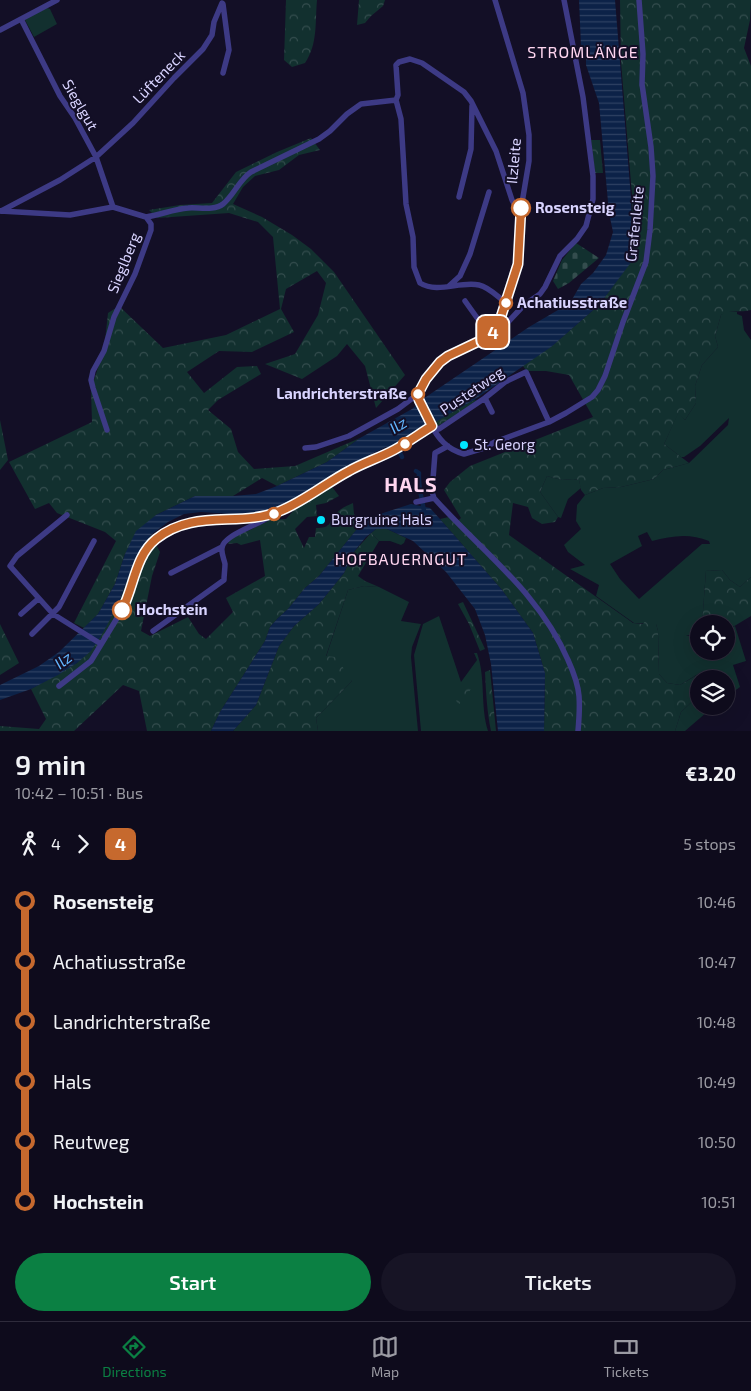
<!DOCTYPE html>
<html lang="en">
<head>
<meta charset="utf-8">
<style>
  :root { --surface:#0e0b1c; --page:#171425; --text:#f1f3f6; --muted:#9b9ba3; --line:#2e2b3b; --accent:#0b8043 }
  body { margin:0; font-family:"Exo 2",sans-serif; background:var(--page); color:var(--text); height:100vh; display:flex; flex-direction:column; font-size:19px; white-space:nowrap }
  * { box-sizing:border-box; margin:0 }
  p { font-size:16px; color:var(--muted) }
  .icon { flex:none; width:28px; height:28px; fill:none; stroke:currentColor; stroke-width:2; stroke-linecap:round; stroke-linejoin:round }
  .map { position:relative; height:731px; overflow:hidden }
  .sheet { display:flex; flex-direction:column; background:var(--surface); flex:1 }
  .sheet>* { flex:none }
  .badge { padding:0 10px; border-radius:8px; font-size:18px; line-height:32px }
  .tools { position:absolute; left:690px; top:615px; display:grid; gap:10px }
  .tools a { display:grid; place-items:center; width:45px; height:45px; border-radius:50%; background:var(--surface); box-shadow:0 5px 20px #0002,0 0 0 1px var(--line); font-size:25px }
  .map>.badge { position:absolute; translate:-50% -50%; box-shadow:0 0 0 2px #fff }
  .legs { display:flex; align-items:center; gap:8px; height:55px; padding:0 15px; font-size:16px }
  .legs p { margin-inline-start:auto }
  .head { display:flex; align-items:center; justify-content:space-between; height:85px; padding:0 15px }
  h1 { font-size:28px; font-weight:600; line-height:38px }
  .button { display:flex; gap:10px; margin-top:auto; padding:10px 15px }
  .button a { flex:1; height:58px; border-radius:30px; background:var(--accent); color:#fff; font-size:20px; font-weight:600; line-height:58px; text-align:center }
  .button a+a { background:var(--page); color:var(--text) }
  ul { padding:0 15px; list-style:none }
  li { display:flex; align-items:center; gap:18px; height:60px; font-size:19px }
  li i { display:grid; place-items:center; width:8px; height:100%; margin:0 6px; background:currentColor }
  li i::after { content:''; width:12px; height:12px; margin:-6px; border:4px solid; border-radius:50%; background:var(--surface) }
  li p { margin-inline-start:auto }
  li:first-child i { background:linear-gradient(#0000 50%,currentColor 0) }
  li:last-child i { background:linear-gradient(currentColor 50%,#0000 0) }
  .tabs { display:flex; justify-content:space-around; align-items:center; height:70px; border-top:1px solid var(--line); background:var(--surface); font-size:14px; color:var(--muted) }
  .tabs a { display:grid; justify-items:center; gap:2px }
  .tabs .selected { color:var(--accent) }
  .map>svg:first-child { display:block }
</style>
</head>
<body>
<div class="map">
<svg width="751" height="731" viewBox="0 0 751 731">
  <defs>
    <pattern id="forest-crowns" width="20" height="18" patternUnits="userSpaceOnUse" patternTransform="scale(1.25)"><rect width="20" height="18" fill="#12302f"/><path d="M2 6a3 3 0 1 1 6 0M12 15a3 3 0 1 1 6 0" fill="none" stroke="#344d4e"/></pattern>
    <pattern id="cemetery-stones" width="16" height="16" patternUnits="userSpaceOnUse" patternTransform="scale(1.25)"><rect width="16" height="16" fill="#12302f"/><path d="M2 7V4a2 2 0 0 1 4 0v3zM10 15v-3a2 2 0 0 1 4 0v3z" fill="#344d4e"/></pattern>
    <pattern id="water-rules" width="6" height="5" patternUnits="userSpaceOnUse" patternTransform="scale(1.25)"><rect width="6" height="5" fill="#0c2248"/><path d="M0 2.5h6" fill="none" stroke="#2f4163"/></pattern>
  </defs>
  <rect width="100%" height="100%" fill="#130f26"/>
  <path fill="#12302f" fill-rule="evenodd" d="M47 8 50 9 57 24 34 37 25 20 26 18Z
    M726 311 737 312V314L742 316 744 330 751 340V577L740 587 730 580 722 570 706 571 702 624H699V635H686L699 639V651H726V632L735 626 746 661 733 665 740 687 726 697V679H708L703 671 680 685 667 683 659 674 658 631 656 624 634 623 596 596 599 585 570 569 585 565 568 552 564 545 581 529 576 521 577 505 585 495 603 488 621 487 654 479 663 470 689 463 728 425 729 418 700 446 684 457H681L664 444 678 413 685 420 696 403 695 386 702 365 718 347 715 336 721 315ZM647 532 652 541C672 536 689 533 709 541L710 544H702L639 599 620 579 610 564 642 546 638 536Z
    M547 476 562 480 573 479 579 480 581 488 568 499 561 518 558 517 540 492Z
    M376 529H387L406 538 404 543 401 545 390 541H379L371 533Z
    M364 586 379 587 409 602 401 621 421 624 412 647 411 657 418 731H318L316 718 352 681 326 657 348 590Z
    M439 616 461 682 477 660 474 653H477C486 678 480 706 488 731H421L414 655 423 624Z
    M699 695V706H714L685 731H675L681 712Z"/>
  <path fill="url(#forest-crowns)" d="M286 0H317C315 22 318 44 305 63L292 67 284 60Z
    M359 0H385L383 6 371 16 365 23 357 25Z
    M620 0H751L750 20 744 48 751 66V310C741 313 730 309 721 315L715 336 718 347 702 365 695 386 696 403 685 420 678 414 664 444 689 463 663 470 654 479 621 487 603 488 585 495 581 490 579 480 573 479 562 480 547 476 540 492 558 517 555 522 542 524 532 518 528 507 513 503 509 535 633 623 643 624 649 616 656 624 658 631 659 674 667 683 680 685 704 671 708 679H699V695L681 712 675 731H544L545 673 533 633 502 590 440 519 449 517 455 523 461 518 444 490 450 482 470 466 593 417 569 375 546 371H527L522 365 553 345 599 305 631 261 632 195 621 62Z
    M311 138 320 150 299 155 279 170 255 176 243 187 233 204 262 217 292 235 311 249 334 272 405 375 376 408 365 366 347 344 337 356 302 379 265 364 295 354 318 315 326 283 317 271 286 289 281 309 294 332 252 352 219 351 187 372 204 393 237 367 257 366 261 374 218 400 208 410 231 429 238 452 254 469 295 466 360 438 327 462 277 486 262 478 233 496H195L156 515 125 554 115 584 98 614 84 628 74 623 116 541 105 532 57 513 49 503 35 509 9 462 92 422 91 389 104 350 108 313 119 306 163 348 226 335 280 309 273 237 258 222 229 213 157 218 149 210 180 205 212 203 236 172 277 152Z
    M591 140H600L603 173H595Z
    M474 400 480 401 438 426 434 422Z
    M0 420 8 460 0 470Z
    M329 483 339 496 326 503 316 505 317 516 307 517 295 529 304 548 309 537H315L316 528C331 528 328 524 335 515 340 508 347 506 353 503L354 514 364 524 357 529 319 576 305 588 288 609 278 618 270 627 265 641 220 712 211 731H147L139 691 123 685 74 731H0V726L39 729 46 719 31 689 77 663 118 605 135 559 151 535 160 552 152 576 141 631 150 636 188 617 199 634 206 639 233 612 226 598 265 576 260 540 241 545 237 543 228 544 231 537 250 530 270 520 286 519 295 509Z
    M371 533 379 541 358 576 365 581 379 587 364 586 348 590 326 656 336 657 352 681 316 718 318 731H233L256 705 279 646 294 626 319 604 344 573 353 553Z
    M722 570 730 580 740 587 751 577V616L726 631V624H702L706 571Z
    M463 602 485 649 480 651 469 624 458 604Z
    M0 624 19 663 0 675Z
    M490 670 496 731H491C487 712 486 692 485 672Z
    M471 675 476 679C473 687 465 699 458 705L456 700 464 683Z"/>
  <path fill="url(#cemetery-stones)" d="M576 243 599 258 569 283 558 289 553 281 562 260Z"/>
  <path fill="url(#water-rules)" d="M579 0H615L631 198 632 261 599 305 551 347 474 400 400 442V446L393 450 391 447H386L347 466 289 504 247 515 201 512 184 514 168 522 151 535 135 559 118 605 101 636 91 651 77 663 58 675 31 689 0 700V685L39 666 59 652 98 614 115 584 125 554 136 531 156 515 195 496H233L256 494 277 486 327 462 360 438 412 409 423 399 529 327 570 303 581 284 593 273 606 255 613 232 609 213 599 103 586 65V52L581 46Z
    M411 504 430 508 440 519 502 590 533 633 545 673 544 731H498L491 664 485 635 475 609 446 572 413 541 387 529H376L366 537 353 553 344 573 319 604 294 626 279 646 256 705 233 731H211L220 712 265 641 270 627 278 618 288 609 305 588 319 576 357 529 371 518 377 515Z"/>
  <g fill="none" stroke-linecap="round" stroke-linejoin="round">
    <path stroke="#0c2248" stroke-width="4.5" d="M396 445 402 457
      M416 471 419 473C418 487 422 498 424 511"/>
    <path stroke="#3d3a85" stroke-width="5.5" d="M223 4 229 50 223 73
      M21 19 60 96 75 118 96 157 113 207
      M0 30 57 0
      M396 100 401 119 406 204 413 237 414 267 420 283C438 294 459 281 479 285 489 287 498 297 506 303
      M396 100 398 95 396 65 399 62 410 59 422 63 464 92 471 101 496 151 512 200 520 215
      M459 197 471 149 472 106
      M0 211 70 215 113 207 146 217 151 224V230L135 274 114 317 104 351 93 371 91 380 93 388 107 430
      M1 211 60 180 96 157 133 123 174 78 203 49 212 35 214 22 222 3
      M146 217C160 215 174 209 188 208 198 207 214 211 223 204 234 195 239 180 251 172L319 139 330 131 347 114 361 104 396 100
      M449 286 460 276 470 254 489 192
      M465 301 490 336
      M498 326 508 322 524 305 540 294 545 287 560 256 577 239 586 226 593 199V176L583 97 564 0
      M418 394C419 405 435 435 444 443 449 448 457 452 464 454L484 448 495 442 549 422 566 413 592 397 598 390 605 376 623 322 646 262 650 230 653 176 651 147 642 84 643 54 639 0
      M485 398 492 412
      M432 426 439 429 485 398 505 382 526 372 549 422
      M448 446 435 453 432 492 434 498C481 551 539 592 568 660 573 671 578 684 579 696 580 708 579 720 578 731
      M305 448 316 447 349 436 398 409 418 394 426 379 440 362 448 356 490 336 498 326 518 265 520 247V215L529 161V135L523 93 495 0
      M416 502 434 498
      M67 515 17 556 10 566 53 614 101 644
      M171 573 222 547
      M21 614 38 599
      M153 631 224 580C224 575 225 569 225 564 224 559 221 553 222 548 223 535 259 525 270 516
      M32 634 59 607 94 541
      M59 686 91 661 122 610 143 554 151 544 164 533 185 524 203 520 251 519 280 512 297 503 349 471 405 444 432 426"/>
  </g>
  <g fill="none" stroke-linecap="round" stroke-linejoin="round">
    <g stroke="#fff" stroke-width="11">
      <path id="line-1" d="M122 610C134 587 135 556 156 539 194 508 240 528 280 511 305 501 326 483 349 471 363 463 379 458 394 450 407 443 419 434 432 426L419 400 418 394 426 379 440 362 448 356 490 336 498 326 518 264 521 208"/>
    </g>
    <use href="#line-1" stroke="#c6692e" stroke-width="8"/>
  </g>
  <g fill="#fff" stroke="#c6692e" stroke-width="2.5">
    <circle cx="521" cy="208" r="9"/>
    <circle cx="506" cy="303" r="6"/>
    <circle cx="418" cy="394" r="6"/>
    <circle cx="405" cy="444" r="6"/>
    <circle cx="274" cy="514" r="6"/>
    <circle cx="122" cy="610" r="9"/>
  </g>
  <g fill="#00e5ff" stroke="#130f26" stroke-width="2">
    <circle cx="464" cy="445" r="5"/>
    <circle cx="321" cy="520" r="5"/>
  </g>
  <g text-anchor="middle" stroke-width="4" stroke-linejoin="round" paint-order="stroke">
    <g font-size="15" fill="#d9d4ff" stroke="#130f26">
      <text transform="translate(159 77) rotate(-46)" y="5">Lüfteneck</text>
      <text transform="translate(80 105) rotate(60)" y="5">Sieglgut</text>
      <text transform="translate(514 161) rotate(-85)" y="5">Ilzleite</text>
      <text transform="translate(635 224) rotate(-84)" y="5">Grafenleite</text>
      <text transform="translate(124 263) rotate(-68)" y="5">Sieglberg</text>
      <text transform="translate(472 391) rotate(-34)" y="5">Pustetweg</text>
    </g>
    <g font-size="15" font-weight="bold" fill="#d9d4ff" stroke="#130f26" text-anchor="start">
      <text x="535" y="213">Rosensteig</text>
      <text x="517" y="308">Achatiusstraße</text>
      <text x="407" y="399" text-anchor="end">Landrichterstraße</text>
      <text x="136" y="615">Hochstein</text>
    </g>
    <g font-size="15" fill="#d9d4ff" stroke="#130f26" text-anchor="start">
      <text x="474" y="450">St. Georg</text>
      <text x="331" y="525">Burgruine Hals</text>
    </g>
    <g font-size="16" letter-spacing="1" fill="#ffd6f0" stroke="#130f26">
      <text x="583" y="58">STROMLÄNGE</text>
      <text x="401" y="565">HOFBAUERNGUT</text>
    </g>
    <g font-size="16" font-style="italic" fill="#62b6ff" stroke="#130f26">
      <text transform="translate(398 425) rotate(-32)" y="6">Ilz</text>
      <text transform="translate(63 660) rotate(-37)" y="6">Ilz</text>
    </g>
    <g font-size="20" font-weight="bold" letter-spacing="1" fill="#ffd6f0" stroke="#130f26">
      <text x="411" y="492">HALS</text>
    </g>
  </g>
</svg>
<div class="tools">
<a><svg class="icon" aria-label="locate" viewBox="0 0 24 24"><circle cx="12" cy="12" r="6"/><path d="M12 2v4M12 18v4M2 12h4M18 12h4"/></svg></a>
<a><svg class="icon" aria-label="layers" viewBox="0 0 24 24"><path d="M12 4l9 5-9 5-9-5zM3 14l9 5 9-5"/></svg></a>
</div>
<b class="badge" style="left:493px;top:332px;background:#c6692e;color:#fff">4</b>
</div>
<section class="sheet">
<div class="head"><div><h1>9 min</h1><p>10:42 – 10:51 · Bus</p></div><b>€3.20</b></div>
<div class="legs"><svg class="icon" aria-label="walk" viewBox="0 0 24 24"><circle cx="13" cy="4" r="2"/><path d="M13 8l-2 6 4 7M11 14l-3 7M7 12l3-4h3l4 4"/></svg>4<svg class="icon" aria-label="forward" viewBox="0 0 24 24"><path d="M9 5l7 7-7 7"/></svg><b class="badge" style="background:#c6692e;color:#fff">4</b><p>5 stops</p></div>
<ul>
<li><i style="color:#c6692e"></i><b>Rosensteig</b><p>10:46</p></li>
<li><i style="color:#c6692e"></i><span>Achatiusstraße</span><p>10:47</p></li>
<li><i style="color:#c6692e"></i><span>Landrichterstraße</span><p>10:48</p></li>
<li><i style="color:#c6692e"></i><span>Hals</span><p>10:49</p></li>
<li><i style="color:#c6692e"></i><span>Reutweg</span><p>10:50</p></li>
<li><i style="color:#c6692e"></i><b>Hochstein</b><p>10:51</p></li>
</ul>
<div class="button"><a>Start</a><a>Tickets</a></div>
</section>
<nav class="tabs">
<a class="selected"><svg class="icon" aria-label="directions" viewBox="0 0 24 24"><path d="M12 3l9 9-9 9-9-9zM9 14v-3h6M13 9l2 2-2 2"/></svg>Directions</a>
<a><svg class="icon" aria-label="map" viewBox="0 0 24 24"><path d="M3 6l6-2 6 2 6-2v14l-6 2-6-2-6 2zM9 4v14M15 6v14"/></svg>Map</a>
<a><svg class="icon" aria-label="tickets" viewBox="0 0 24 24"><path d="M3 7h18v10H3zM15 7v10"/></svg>Tickets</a>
</nav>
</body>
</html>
